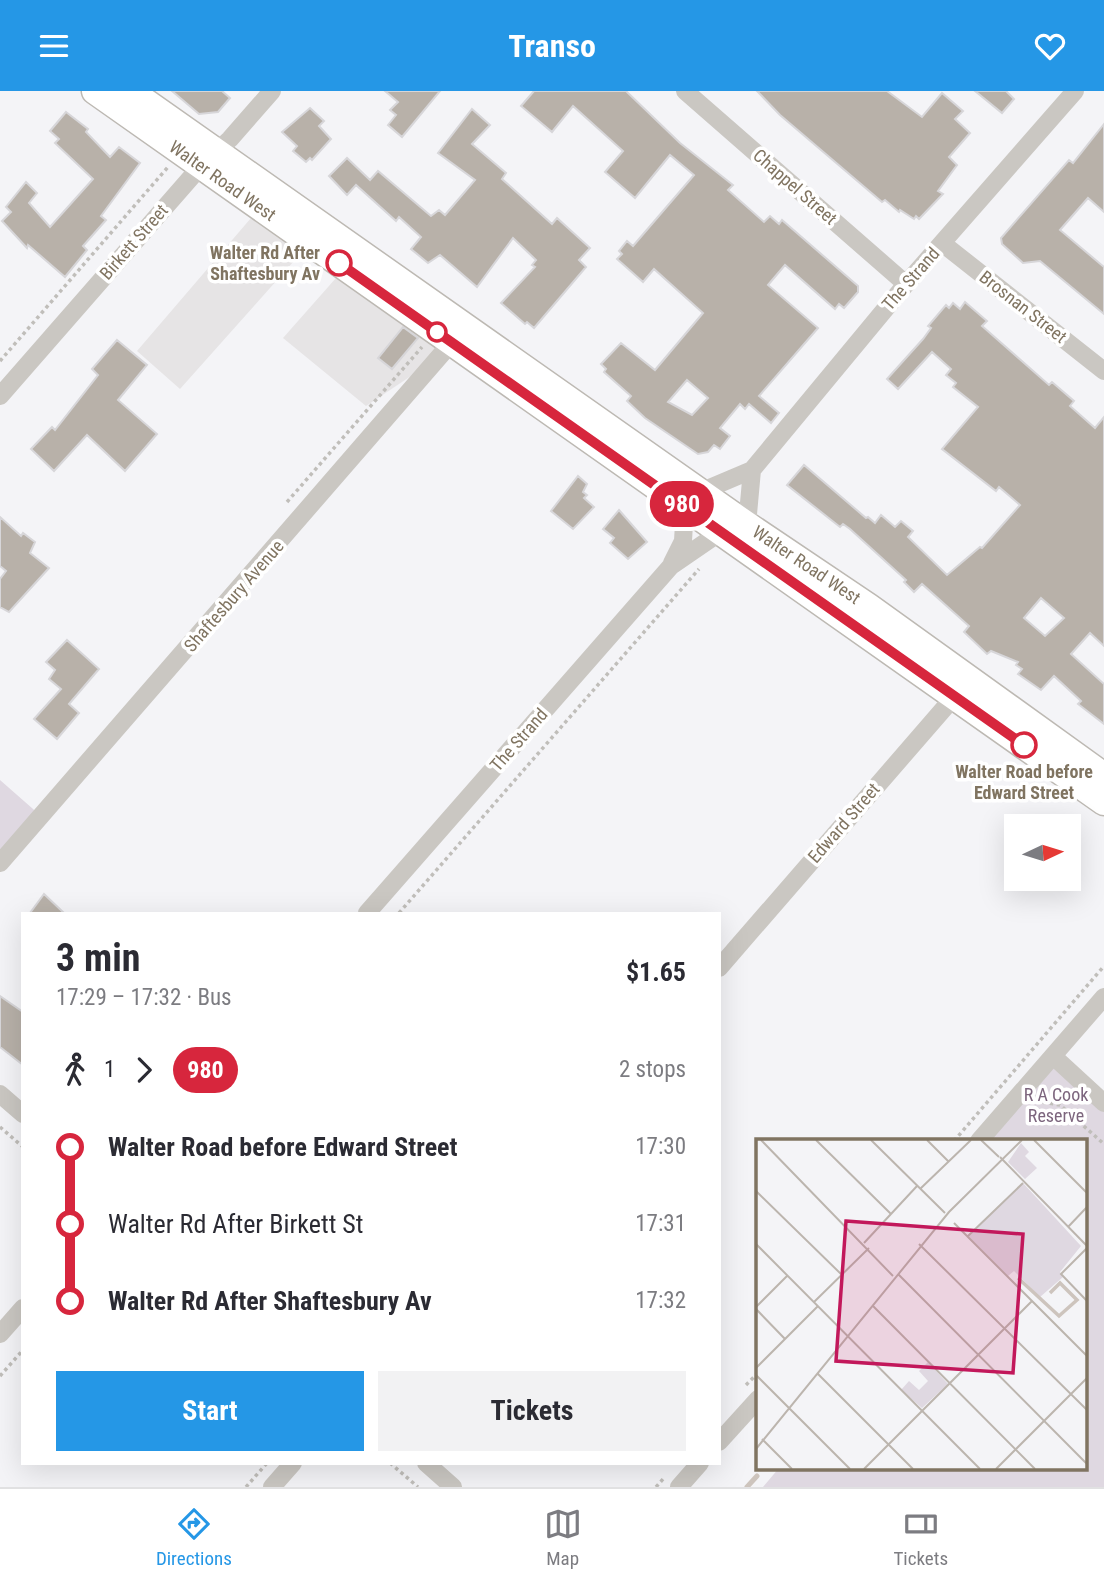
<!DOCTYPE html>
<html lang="en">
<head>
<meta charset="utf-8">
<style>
  :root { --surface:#fff; --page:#f2f2f3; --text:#2b2b33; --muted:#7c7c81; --line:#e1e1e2; --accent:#2597e6 }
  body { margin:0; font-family:"Roboto Condensed",sans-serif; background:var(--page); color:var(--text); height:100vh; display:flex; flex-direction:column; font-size:26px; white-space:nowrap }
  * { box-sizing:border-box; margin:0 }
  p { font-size:23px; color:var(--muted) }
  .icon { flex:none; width:38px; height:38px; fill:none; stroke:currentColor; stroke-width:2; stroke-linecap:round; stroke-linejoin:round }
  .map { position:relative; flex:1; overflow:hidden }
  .details { position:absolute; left:21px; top:821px; width:700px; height:553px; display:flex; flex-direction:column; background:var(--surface); border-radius:0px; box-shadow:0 7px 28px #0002 }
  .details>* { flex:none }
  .badge { padding:0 14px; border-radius:23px; font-size:24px; line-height:46px }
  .needle { width:46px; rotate:86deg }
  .tools { position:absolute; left:1004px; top:723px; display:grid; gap:14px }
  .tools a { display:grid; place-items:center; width:77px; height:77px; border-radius:0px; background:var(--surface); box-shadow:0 7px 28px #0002; font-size:35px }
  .map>.badge { position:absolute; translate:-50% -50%; box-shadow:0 0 0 4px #fff }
  .legs { display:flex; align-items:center; gap:10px; height:77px; padding:0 35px; font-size:23px }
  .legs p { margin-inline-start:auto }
  .overview { display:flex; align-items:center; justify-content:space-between; height:119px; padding:0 35px }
  h1 { font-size:38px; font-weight:700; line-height:52px }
  .cta { display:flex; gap:14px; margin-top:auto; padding:14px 35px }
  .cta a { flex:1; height:80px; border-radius:0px; background:var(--accent); color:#fff; font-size:28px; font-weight:700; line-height:80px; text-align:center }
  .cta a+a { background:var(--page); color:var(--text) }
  ul { padding:0 35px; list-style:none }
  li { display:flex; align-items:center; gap:24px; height:77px; font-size:26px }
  li i { display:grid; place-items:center; width:10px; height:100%; margin:0 9px; background:currentColor }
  li i::after { content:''; width:18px; height:18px; margin:-9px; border:5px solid; border-radius:50%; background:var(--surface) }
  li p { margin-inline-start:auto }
  li:first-child i { background:linear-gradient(#0000 50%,currentColor 0) }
  li:last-child i { background:linear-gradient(currentColor 50%,#0000 0) }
  header { display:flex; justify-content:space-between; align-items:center; height:91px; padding:0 35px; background:var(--accent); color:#fff; font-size:32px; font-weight:700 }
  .dock { display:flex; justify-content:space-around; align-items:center; height:98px; border-top:2px solid var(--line); background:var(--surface); font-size:19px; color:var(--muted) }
  .dock a { display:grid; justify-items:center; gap:4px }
  .dock .active { color:var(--accent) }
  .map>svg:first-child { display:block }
</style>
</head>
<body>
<header><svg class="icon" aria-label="menu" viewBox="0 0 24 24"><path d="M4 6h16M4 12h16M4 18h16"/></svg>Transo<svg class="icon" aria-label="heart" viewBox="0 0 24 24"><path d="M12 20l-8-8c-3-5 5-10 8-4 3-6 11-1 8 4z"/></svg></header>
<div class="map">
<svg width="1104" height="1396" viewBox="0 0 1104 1396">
  <rect width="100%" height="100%" fill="#f4f4f7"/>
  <path fill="#e6e4e5" d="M251 127 302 161 180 298 137 260Z
    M336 187 444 263 366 315 283 247Z"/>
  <path fill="#dfd8e1" d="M0 689 41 725 0 770Z
    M1053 965 1104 1012V1396H763L779 1377H1085V1050L979 1049Z"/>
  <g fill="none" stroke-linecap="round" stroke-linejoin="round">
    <path stroke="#cdc4bd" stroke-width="5" d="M747 1396 757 1385"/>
  </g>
  <path fill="#b8b1a9" stroke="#d7d6d9" stroke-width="2" fill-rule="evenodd" d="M172 0H222L230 7 218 21 199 23Z
    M385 0H440L402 46 388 34 396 24 390 19 398 11Z
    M534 0H626L680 52 733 94 728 99 764 131 770 125 779 133 782 129 858 195V201L844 217 839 213 835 218 785 174 768 194 818 237 759 305 779 322 771 332 749 313 745 318 740 313 720 337 730 345 720 358 714 354 708 361 698 363 645 327 627 310 631 305 604 281 606 278 601 273 621 252 655 279 703 222 654 178 643 191 617 168 622 163 619 160 627 150 633 155 694 84 670 64 635 107 605 81 623 60 573 15 552 41 521 15ZM687 289 708 307 692 324 668 311Z
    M757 0H887L922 26 942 2 963 20 955 28 970 42 949 66 957 74 938 100 943 103 919 128 916 125 914 128 900 119 899 121 885 109 882 111 780 24Z
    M975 0H1006L1014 8 1002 22Z
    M310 17 324 30 319 35 331 48 312 69 310 67 306 71 293 60 297 55 282 41Z
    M472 18 490 34 472 53 506 82 502 88 552 133 557 127 590 157 579 169 586 176 534 237 527 231 525 233 501 212 535 176 532 174 536 169 513 147 477 196 440 164 428 172 411 158 421 146 399 126 396 130 356 94 347 104 329 85 347 67 370 89 378 80 431 125 439 119 445 124 475 89 438 62Z
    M66 21 88 38 86 41 110 66 119 56 140 72 101 125 106 129 83 155 87 159 65 186 28 154 27 157 2 130 11 121 6 116 26 91 37 102 29 112 50 136 93 88 55 52 59 48 50 40Z
    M1104 33V121L1088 107 1060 139 1104 176V223L1040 170 1023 172 1002 153 1001 147 1069 69 1073 72Z
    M965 211 987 230 982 235 1049 294 1052 291 1074 310 1070 315 1095 337 1104 326V555L1090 542 1071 563 1104 593V633L1078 613 1081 610 1054 585 1041 599 1018 583 1022 578 1016 574 1018 571 991 560 987 563 964 541 969 535 922 493 914 501 904 491 906 489 850 438 843 433 840 436 787 394 804 374 866 427 868 426 875 432 881 424 895 436 901 430 913 440 908 446 947 484 980 456 982 457 1020 414 999 396 996 400 942 358 978 316 953 296 956 292 946 284 951 278 932 261 898 298 887 288 923 248 931 237 928 235 946 214 949 217 953 212 960 218ZM1041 507 1064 527 1045 545 1024 527Z
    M403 236 418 247 392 278 378 267Z
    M117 249 147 274 118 309 157 343 125 380 87 344 54 380 31 358 52 336 55 339 98 284 92 278Z
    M578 385 587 393 583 401 587 404 584 407 594 416 573 438 551 420Z
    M619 419 647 451 628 468 610 452 614 447 603 438Z
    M0 426 21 445 23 442 35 451 30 462 49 477 9 521 0 516V488L6 480 0 475Z
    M67 549 99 578 69 613 79 622 57 648 34 628 61 598 49 588 55 579 46 571Z
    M44 803 64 822H30Z
    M0 905 23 921V974L0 956Z"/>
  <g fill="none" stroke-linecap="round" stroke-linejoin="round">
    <g stroke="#bdb9b3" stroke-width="29">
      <g id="primary">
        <path id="s1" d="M95 0 1104 711"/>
        <path id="s2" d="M130 0 747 434 869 516 1104 685"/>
      </g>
    </g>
    <path stroke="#c0beba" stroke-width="3.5" stroke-dasharray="3.5 3.5" stroke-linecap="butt" d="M0 270 168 76
      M287 411 422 256
      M399 822 699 478
      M1036 1010 1060 1014 1104 1053
      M0 1036 23 1056
      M954 1050 1104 875
      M0 1285 23 1259
      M746 1294 758 1282
      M390 1372 418 1396
      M246 1396 267 1372
      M656 1396 664 1387"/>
    <path stroke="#cac7c2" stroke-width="18" d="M685 0 906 193
      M942 152 1104 280
      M0 305 201 75 230 48 272 0
      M700 401 752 379 906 193 1075 0
      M747 434 752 379
      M672 472 683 450 685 415
      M0 772 459 243
      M367 822 671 475 722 440
      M719 877 960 599
      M1053 965 1104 1012
      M0 1003 23 1023
      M979 1050 1104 906
      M0 1243 23 1217
      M719 1351 758 1308
      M426 1372 453 1396
      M272 1396 293 1372
      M679 1396 700 1372"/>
    <use href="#primary" stroke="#fff" stroke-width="26"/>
  </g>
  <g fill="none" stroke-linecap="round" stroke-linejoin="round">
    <g stroke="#fff" stroke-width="16">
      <path id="line-1" d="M339 172 1024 654"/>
    </g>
    <use href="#line-1" stroke="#d7263d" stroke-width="10"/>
  </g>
  <g fill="#fff" stroke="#d7263d" stroke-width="3.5">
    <circle cx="339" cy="172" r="12"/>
    <circle cx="437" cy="241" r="9"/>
    <circle cx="1024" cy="654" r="12"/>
  </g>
  <g text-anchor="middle" stroke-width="7" stroke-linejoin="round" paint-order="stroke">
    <g font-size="18" fill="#807461" stroke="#fff">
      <text dy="6" stroke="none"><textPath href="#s1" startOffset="156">Walter Road West</textPath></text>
      <text transform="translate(795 96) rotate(41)" y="6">Chappel Street</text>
      <text transform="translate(134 151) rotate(-49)" y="6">Birkett Street</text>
      <text transform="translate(911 188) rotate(-49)" y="6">The Strand</text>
      <text transform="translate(1023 216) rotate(38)" y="6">Brosnan Street</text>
      <text dy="6" stroke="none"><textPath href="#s2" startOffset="826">Walter Road West</textPath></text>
      <text transform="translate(234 505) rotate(-49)" y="6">Shaftesbury Avenue</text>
      <text transform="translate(519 649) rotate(-49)" y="6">The Strand</text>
      <text transform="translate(844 732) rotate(-49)" y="6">Edward Street</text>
    </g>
    <g font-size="18" font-weight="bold" fill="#807461" stroke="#fff" text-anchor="end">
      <text x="320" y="168">Walter Rd After<tspan x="320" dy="21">Shaftesbury Av</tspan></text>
      <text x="1024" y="687" text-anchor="middle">Walter Road before<tspan x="1024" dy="21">Edward Street</tspan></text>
    </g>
    <g font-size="18" fill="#7c657d" stroke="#fff">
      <text x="1056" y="1010">R A Cook<tspan x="1056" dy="21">Reserve</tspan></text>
    </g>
  </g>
  <g transform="translate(756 1048)">
    <rect width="331" height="331" fill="#f4f4f7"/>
    <path d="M265 4 273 13 269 17 281 29 269 40 252 23ZM267 44 325 107 304 133 307 138 284 158 258 132 252 137 212 97ZM172 223 192 245 166 269 145 251 153 242 163 251 172 242 163 232Z" fill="#dfd8e1"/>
    <path fill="none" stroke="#cdc4bd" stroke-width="3.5" d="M262 139 303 177 321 161 304 144 294 154"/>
    <path fill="none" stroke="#bcb5ae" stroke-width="2" d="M5 1 137 137M60 1 135 75M115 1 189 74M171 1 192 22M225 1 243 18M278 1 331 54M244 18 331 107M164 50 215 1M0 52 86 136M198 84 331 217M312 88 331 68M212 97 267 44M108 104 161 47M0 105 224 330M163 105 331 271M331 109 305 135 331 162M142 135 331 325M58 163 113 109M117 167 279 330M0 168 31 137M0 170 29 200M0 229 62 167M61 234 157 330M0 236 94 330M6 300 36 330M0 310 193 73 266 1M108 330 276 162M240 330 331 239"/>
    <path fill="#c2185b" fill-opacity="0.15" stroke="#c2185b" stroke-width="3.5" d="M90 82 267 95 257 234 80 222Z"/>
    <rect width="331" height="331" fill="none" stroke="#807461" stroke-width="3.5"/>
  </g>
</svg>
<div class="tools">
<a><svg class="needle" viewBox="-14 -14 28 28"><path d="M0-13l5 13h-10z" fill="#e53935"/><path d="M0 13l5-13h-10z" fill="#7c7c81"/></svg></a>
</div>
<b class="badge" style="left:682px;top:413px;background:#d7263d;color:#fff">980</b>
<section class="details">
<div class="overview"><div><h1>3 min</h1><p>17:29 – 17:32 · Bus</p></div><b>$1.65</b></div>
<div class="legs"><svg class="icon" aria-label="walk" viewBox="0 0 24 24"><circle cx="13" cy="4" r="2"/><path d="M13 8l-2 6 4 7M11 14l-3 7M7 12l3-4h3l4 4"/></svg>1<svg class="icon" aria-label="forward" viewBox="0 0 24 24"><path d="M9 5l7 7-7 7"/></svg><b class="badge" style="background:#d7263d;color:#fff">980</b><p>2 stops</p></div>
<ul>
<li><i style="color:#d7263d"></i><b>Walter Road before Edward Street</b><p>17:30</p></li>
<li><i style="color:#d7263d"></i><span>Walter Rd After Birkett St</span><p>17:31</p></li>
<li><i style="color:#d7263d"></i><b>Walter Rd After Shaftesbury Av</b><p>17:32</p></li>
</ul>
<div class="cta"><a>Start</a><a>Tickets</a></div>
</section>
</div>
<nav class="dock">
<a class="active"><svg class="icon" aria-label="directions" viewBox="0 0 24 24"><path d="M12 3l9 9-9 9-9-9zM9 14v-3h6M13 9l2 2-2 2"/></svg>Directions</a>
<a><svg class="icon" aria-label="map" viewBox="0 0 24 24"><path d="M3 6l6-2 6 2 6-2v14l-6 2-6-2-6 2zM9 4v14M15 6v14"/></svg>Map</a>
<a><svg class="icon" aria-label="tickets" viewBox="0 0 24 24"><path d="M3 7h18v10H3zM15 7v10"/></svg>Tickets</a>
</nav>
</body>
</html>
